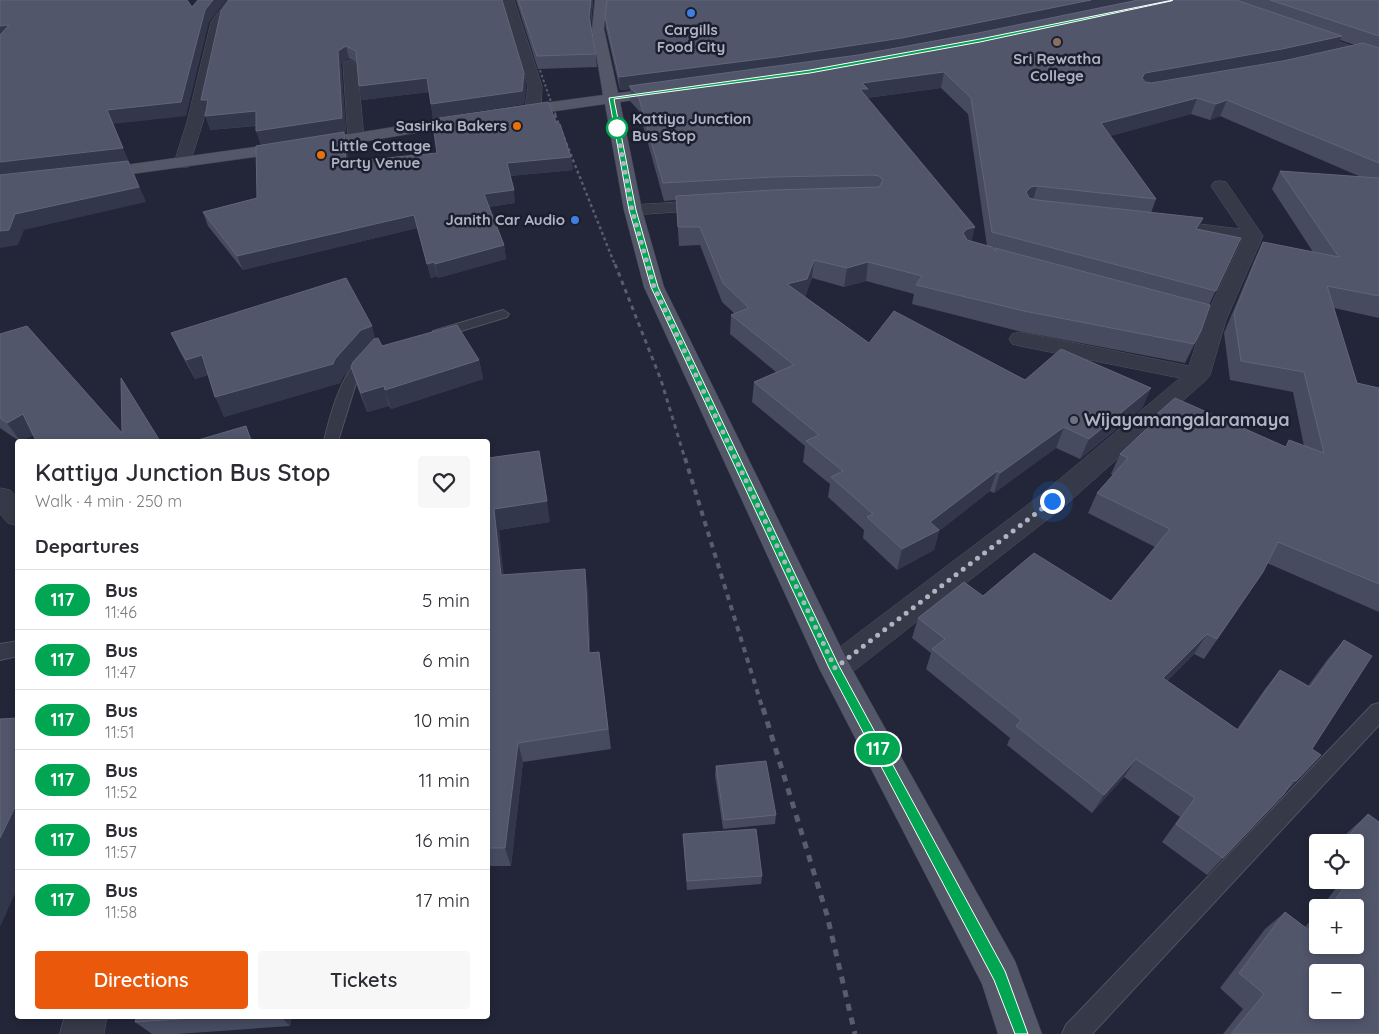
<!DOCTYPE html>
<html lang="en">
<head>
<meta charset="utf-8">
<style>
  :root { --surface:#fff; --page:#f7f7f7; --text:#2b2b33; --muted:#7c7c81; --line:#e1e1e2; --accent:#ea580c }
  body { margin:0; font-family:Quicksand,sans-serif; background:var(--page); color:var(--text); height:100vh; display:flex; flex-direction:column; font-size:19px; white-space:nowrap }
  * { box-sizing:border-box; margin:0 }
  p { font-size:16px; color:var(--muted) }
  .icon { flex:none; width:28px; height:28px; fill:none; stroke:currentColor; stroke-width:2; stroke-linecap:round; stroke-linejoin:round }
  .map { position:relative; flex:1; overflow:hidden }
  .details { position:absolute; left:15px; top:439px; width:475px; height:580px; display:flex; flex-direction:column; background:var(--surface); border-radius:5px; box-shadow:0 2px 8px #0003 }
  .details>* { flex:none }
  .badge { padding:0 10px; border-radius:16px; font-size:18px; line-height:32px }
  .controls { position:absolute; left:1309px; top:834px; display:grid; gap:10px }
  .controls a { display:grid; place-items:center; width:55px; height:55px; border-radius:5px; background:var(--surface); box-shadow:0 2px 8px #0003; font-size:25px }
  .you { position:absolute; width:25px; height:25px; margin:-12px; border:4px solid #fff; border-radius:50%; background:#1a73e8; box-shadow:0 0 0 8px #1a73e833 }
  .map>.badge { position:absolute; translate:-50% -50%; box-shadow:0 0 0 2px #fff }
  h2 { padding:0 20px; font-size:19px; line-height:45px }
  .round { display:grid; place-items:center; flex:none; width:52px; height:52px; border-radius:5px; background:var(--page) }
  .head { display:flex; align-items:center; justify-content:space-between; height:85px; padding:0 20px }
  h1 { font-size:24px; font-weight:600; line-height:38px }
  .action { display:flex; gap:10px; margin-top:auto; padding:10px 20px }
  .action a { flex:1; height:58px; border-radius:5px; background:var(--accent); color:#fff; font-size:20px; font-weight:600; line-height:58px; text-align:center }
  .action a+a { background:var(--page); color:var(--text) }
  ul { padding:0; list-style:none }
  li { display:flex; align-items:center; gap:15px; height:60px; padding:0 20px; border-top:1px solid var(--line) }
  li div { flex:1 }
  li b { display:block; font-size:19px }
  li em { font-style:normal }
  li .badge { min-width:55px; font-weight:700; text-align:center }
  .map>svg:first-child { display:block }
</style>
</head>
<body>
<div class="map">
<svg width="1379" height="1034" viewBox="0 0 1379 1034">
  <rect width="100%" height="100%" fill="#222638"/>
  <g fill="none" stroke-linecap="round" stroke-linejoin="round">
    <g stroke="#505363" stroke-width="2">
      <path id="service" d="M503 310 509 314 507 317 438 338 432 334 433 331Z
        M367 356 374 360 357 380 338 441H324C329 420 343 362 367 356Z
        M18 641V656L0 660V644Z
        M1379 703V725L1092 1034H1062L1066 1025 1372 705Z"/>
    </g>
    <g stroke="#505363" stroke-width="1">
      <path id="minor" d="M228 0H240L223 22 203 122 190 163 188 167H176L174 163 187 122 211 22Z
        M502 0H514L542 86 541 109 538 112H528L525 109 528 86Z
        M350 60 357 64 364 138 362 141H350L348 138 343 64Z
        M1220 181 1226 182 1263 236 1226 320 1210 375 1206 380 1062 508 846 677 835 681 824 677 819 668 824 659 1042 494 1180 378 1020 346 1012 344 1009 339 1012 334 1020 332 1189 366 1204 320 1242 240 1167 232 1160 230 1158 226 1160 222 1167 220 1240 229 1211 186 1214 182Z
        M713 200 719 201 722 205 719 209 633 215 627 214 624 210 627 206 633 205Z"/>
    </g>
    <g stroke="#505363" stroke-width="1">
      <path id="tertiary" d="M1303 30 1379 55V64L1298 37 1297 34Z
        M0 488 10 490 18 499V526L8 523 0 514Z
        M65 1016H107L104 1034H60Z"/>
    </g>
    <g stroke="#3f4252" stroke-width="1">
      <path id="primary" d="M595 0H607L604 29 618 93 667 87 672 88 674 91 672 94 667 95 620 102 642 210 664 287 847 660 1015 961 1042 1034H998L982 984 819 668 644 287 624 210 605 104 514 117 509 115 506 112 509 109 514 107 603 95 592 29Z
        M469 115 474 117 477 120 474 123 356 143 96 179 90 178 87 174 90 170 96 169 356 133Z"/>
    </g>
    <use href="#service" fill="#353948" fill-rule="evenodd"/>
    <use href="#minor" fill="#353948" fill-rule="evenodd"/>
    <use href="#tertiary" fill="#353948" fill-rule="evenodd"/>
    <use href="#primary" fill="#535768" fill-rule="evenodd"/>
    <path stroke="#575c6f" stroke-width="2" stroke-dasharray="2.5 2.5" stroke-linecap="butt" d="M535 56 556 116"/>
    <path stroke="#575c6f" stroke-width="2.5" stroke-dasharray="3 3" stroke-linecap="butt" d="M555 115 615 265"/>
    <path stroke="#575c6f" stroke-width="3" stroke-dasharray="4.5 4.5" stroke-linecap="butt" d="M615 264 661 380 685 459"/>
    <path stroke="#575c6f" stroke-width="4" stroke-dasharray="5.5 5.5" stroke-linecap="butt" d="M685 458 763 710"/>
    <path stroke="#575c6f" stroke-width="5" stroke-dasharray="7 7" stroke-linecap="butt" d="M763 708 827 915 855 1034"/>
  </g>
  <path fill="#464b60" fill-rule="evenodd" d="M229 0 524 73 526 86 524 104 433 118 429 92 362 100 359 86 357 63 349 58 341 64 346 132 261 145 256 131V126L210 130Z
    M516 0H593L591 25 596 54 597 67 538 69Z
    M607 0H1379V318L1334 308 1357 383 1379 388V612L1267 563 1263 572 1204 659 1194 654 1167 681 1237 729 1265 689 1280 670 1308 686 1327 660 1344 640 1312 749 1321 755 1207 875 1162 842 1180 817 1124 777 1092 813 1007 745 1010 738 926 669 931 653 912 638 918 618 983 596 1111 601 1155 547 1088 513 1097 493 1113 475 1111 474 1120 454 1304 446 1293 392 1230 380 1224 333 1254 261 1263 242 1313 252 1272 189 1280 171 1361 177 1220 116 1210 120 1191 114 1110 136 1156 199 1151 213 1199 229 1241 238 1209 305 1201 331 1185 363 1018 331 912 304 914 294 866 281 844 287 812 278 805 297 869 343 1025 380 1151 388 1142 408 1080 459 1056 448 994 493 990 491 939 531 934 550 897 570 863 538 864 530 828 497 830 484 803 462 805 446 752 402 754 382 776 372 730 334 731 315 734 313 722 302 700 245 679 246 676 200 664 201 639 111 630 101V89L620 90 606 29 605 17ZM1340 40 1355 45 1336 49ZM941 88 968 114 987 246 971 241 975 227 867 98Z
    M344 132 347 145 348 162 571 157 573 170 510 176 515 203 489 207 504 245 506 259 438 278 437 276 431 278 417 228 243 270 208 226 203 212 257 198Z
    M171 333 375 338 382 346 479 360 483 379 391 409 389 406 367 412 357 386 351 367 342 378 340 383 224 417 208 375 195 379 180 352Z
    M0 334 122 433 33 435 22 441H19L0 428Z
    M488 458 550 522 499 530 503 575 588 589 590 653 599 652 611 749 523 762 511 866H488Z
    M716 766 776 815 775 824 723 829 715 775Z
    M1368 814 1379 1034H1223L1243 1009 1220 988 1265 929 1285 912 1305 927 1318 912V945L1355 908H1321L1336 888 1327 880H1355V842H1338L1347 833Z
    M683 834 762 876 761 884 687 890Z
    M1318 867V873L1314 870Z
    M137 1016H292L290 1026 177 1034H152L135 1022Z"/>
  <path fill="#33374b" d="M213 0H226L209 22 186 116 113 124 146 202 24 230 18 245 0 248V162L205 10Z
    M591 0H593L590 29 589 17Z
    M1091 0H1146L900 50 629 86 630 89 620 90 619 77Z
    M9 25 0 38V26Z
    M1342 36 1335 51 1140 88 1142 78 1145 73Z
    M346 46 349 58 341 64 346 132 261 145 256 131 338 51Z
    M944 72 941 88 866 98 860 89 862 83Z
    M524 73 526 86 524 104 433 118 431 104Z
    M427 78 430 92 362 100 359 86Z
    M1197 98 1191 114 1096 140 1101 123Z
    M201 100H208L206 114Z
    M1227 100 1220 116 1210 120 1216 104Z
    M256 111 260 125 210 130 205 116Z
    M344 132 347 145 350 175 346 162Z
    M571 157 573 170 509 176 507 163Z
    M1037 186 1032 204 1026 192 1031 187Z
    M514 190 515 203 486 207 484 194Z
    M414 215 417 228 243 270 237 256Z
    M1203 218 1196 237V229Z
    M975 227 970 245 963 233 967 229Z
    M504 245 506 259 438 278 435 264Z
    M814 260 812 278 805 298 787 284Z
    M434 262 437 276 431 278 427 264Z
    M868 262 866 281 844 287 847 268Z
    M372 326 377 345 367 349 342 378 340 383 224 417 215 397 335 359 361 330Z
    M1201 331 1192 350 1185 363 1194 344Z
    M202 355 210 374 195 379 186 360Z
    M479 360 483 379 391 409 385 390Z
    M384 386 389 406 367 412 361 393Z
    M1151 388 1142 408 1080 459 1089 439Z
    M23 414 36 434 22 441H20L7 423Z
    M1157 419 1141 440 1150 420Z
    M246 426 253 441H251Z
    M1064 427 1056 448 994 493 1000 473Z
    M997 471 990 491 939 531 934 550 897 570 902 549 930 522Z
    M547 501 550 522 499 530 506 596 501 575 494 509Z
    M585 569 588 589 591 674 589 653Z
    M1207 634 1194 654 1151 698 1163 678Z
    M518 743 523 762 511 866 505 848Z
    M1136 759 1124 777 1092 813 1104 795Z
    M18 801V887L0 927V838Z
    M280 1016H292L290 1026Z"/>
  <path fill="#51566b" stroke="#606579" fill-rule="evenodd" d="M0 0H187L192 7 198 0H213L205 10 181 102 107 110 123 148 0 162V35L9 25 0 26Z
    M229 0H502L524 73 522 91 431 104 427 78 359 86 356 51 346 46 338 51 342 118 256 131V111L205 116 208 100H201L221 11Z
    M518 0H591L589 17 596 54 537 56Z
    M607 0H1091L902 38 777 57 619 77 605 17Z
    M1138 0H1236L1342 36 1282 49 1145 73 1142 78 1145 82 1151 83 1283 61 1363 43 1379 48V163L1227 100 1216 104 1197 98 1101 123 1156 199 1037 186 1031 187 1026 192 1029 198 1037 200 1203 218 1196 229 1241 238 1216 291 992 232 971 98 944 72 862 83 868 89H860L975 227 967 229 963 233 967 240 992 247 996 252 995 248 1210 305 1201 331 1194 344 1024 311 916 285 922 276 868 262 847 268 814 260 807 279 787 284 869 343 894 311 1025 380 1061 349 1151 388 1089 439 1064 427 1000 473 997 471 930 522 939 530 902 549 867 517 873 514 831 477 843 471 806 441 819 435 754 382 794 365 731 315 749 308 723 283 700 227H678L676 196 773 190 879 187 883 180 879 176 873 175 773 177 663 183 638 95 629 86 858 55 978 33Z
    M1270 0H1379V36Z
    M548 102 557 124H560L571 157 507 163 514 190 484 194 504 245 435 264 434 262 427 264 414 215 237 256 203 212 257 198 256 146 344 132 346 162 437 153 432 119Z
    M128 161 139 187 15 214 9 230 0 231V175Z
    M1280 171 1379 178V296L1327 286 1357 383 1379 388V584L1278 542 1263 572 1217 639 1207 634 1163 678 1238 730 1280 670 1310 687 1344 640 1372 656 1312 749 1321 755 1296 781 1293 780 1284 794 1223 858 1176 824 1195 798 1136 759 1104 795 1016 726 1021 720 932 649 945 639 918 618 964 582 983 596 1034 553 1111 601 1170 529 1097 493 1128 458 1120 454 1157 419 1150 420 1175 398 1286 447 1289 440 1324 453 1304 372 1241 361 1234 314 1263 242 1339 257Z
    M346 278 372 326 361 330 335 359 333 364 215 397 202 355 186 360 171 333Z
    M457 325 479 360 385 390 384 386 361 393 351 367 353 362 374 339 378 338 382 346Z
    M27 326 122 433 121 378 160 441H36L23 414 7 423 0 418V334Z
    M246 426 251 441H198V440Z
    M539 451 547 501 494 509 501 575 585 569 589 653 599 652 608 729 518 743 505 848H488V458Z
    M18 718V801L0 838V719Z
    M766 761 776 815 724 820 716 766Z
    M1368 814 1379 822V1034H1231L1264 994 1239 973 1285 912 1310 931 1318 922V945H1355V908H1329L1350 880H1355V874L1358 870 1355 868V842H1343ZM1318 972H1355V1010H1318Z
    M756 829 762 876 687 881 683 834Z
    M137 1016H222L135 1022Z"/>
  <path fill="#00a651" stroke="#fff" d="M1171 1 980 42 810 73 614 99 636 210 658 287 839 666 1005 971 1028 1034H1015L994 980 829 668 651 287 629 210 609 98 810 70 980 39 1173 0Z"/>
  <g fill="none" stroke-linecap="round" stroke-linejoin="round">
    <path stroke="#b0b3c5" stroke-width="5" stroke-dasharray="0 9" d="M617 128 632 210 654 287 835 668 1052 501"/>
  </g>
  <g fill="#3f7fe0" stroke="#1b1e2d" stroke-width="2">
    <circle cx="691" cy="13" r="5"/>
    <circle cx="575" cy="220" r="5"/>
  </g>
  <circle fill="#8d6e63" stroke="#1b1e2d" stroke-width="2" cx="1057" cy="42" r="5"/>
  <g fill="#e8710a" stroke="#1b1e2d" stroke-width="2">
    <circle cx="517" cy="126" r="5"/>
    <circle cx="321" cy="155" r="5"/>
  </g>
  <circle fill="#fff" stroke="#00a651" stroke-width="2.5" cx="617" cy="128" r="10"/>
  <circle fill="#6b7280" stroke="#1b1e2d" stroke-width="2" cx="1074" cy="420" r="5"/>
  <g text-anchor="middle" stroke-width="5" stroke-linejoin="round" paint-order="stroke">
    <g font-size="15" font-weight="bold" fill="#b0b3c5" stroke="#1b1e2d">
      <text x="691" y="35">Cargills<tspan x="691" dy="17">Food City</tspan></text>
      <text x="1057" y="64">Sri Rewatha<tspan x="1057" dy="17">College</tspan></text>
      <text x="507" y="131" text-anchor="end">Sasirika Bakers</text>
      <text x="331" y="151" text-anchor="start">Little Cottage<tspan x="331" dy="17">Party Venue</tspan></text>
      <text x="565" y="225" text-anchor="end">Janith Car Audio</text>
    </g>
    <g font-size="15" font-weight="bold" fill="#b0b3c5" stroke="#1b1e2d" text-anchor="start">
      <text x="632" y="124">Kattiya Junction<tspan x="632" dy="17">Bus Stop</tspan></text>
    </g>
    <g font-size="18" font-weight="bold" fill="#b0b3c5" stroke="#1b1e2d" text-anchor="start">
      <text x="1084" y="426">Wijayamangalaramaya</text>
    </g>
  </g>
</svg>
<div class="controls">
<a><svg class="icon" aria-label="locate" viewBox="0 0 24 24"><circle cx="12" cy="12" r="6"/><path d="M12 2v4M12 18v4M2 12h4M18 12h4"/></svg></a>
<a>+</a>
<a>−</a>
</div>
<div class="you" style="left:1052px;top:501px"></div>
<b class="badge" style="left:878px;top:749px;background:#00a651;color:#fff">117</b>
<section class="details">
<div class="head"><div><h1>Kattiya Junction Bus Stop</h1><p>Walk · 4 min · 250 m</p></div><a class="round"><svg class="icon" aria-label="heart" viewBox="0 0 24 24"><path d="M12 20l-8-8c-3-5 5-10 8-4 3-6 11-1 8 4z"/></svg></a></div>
<h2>Departures</h2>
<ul>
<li><span class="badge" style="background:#00a651;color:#fff">117</span><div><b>Bus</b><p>11:46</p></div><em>5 min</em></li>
<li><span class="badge" style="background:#00a651;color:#fff">117</span><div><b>Bus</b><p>11:47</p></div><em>6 min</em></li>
<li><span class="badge" style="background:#00a651;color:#fff">117</span><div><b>Bus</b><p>11:51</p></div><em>10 min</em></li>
<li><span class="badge" style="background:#00a651;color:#fff">117</span><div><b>Bus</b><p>11:52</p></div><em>11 min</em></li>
<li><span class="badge" style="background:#00a651;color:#fff">117</span><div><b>Bus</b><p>11:57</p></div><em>16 min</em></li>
<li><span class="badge" style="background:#00a651;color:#fff">117</span><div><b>Bus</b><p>11:58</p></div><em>17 min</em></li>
</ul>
<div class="action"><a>Directions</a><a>Tickets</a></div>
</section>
</div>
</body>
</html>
